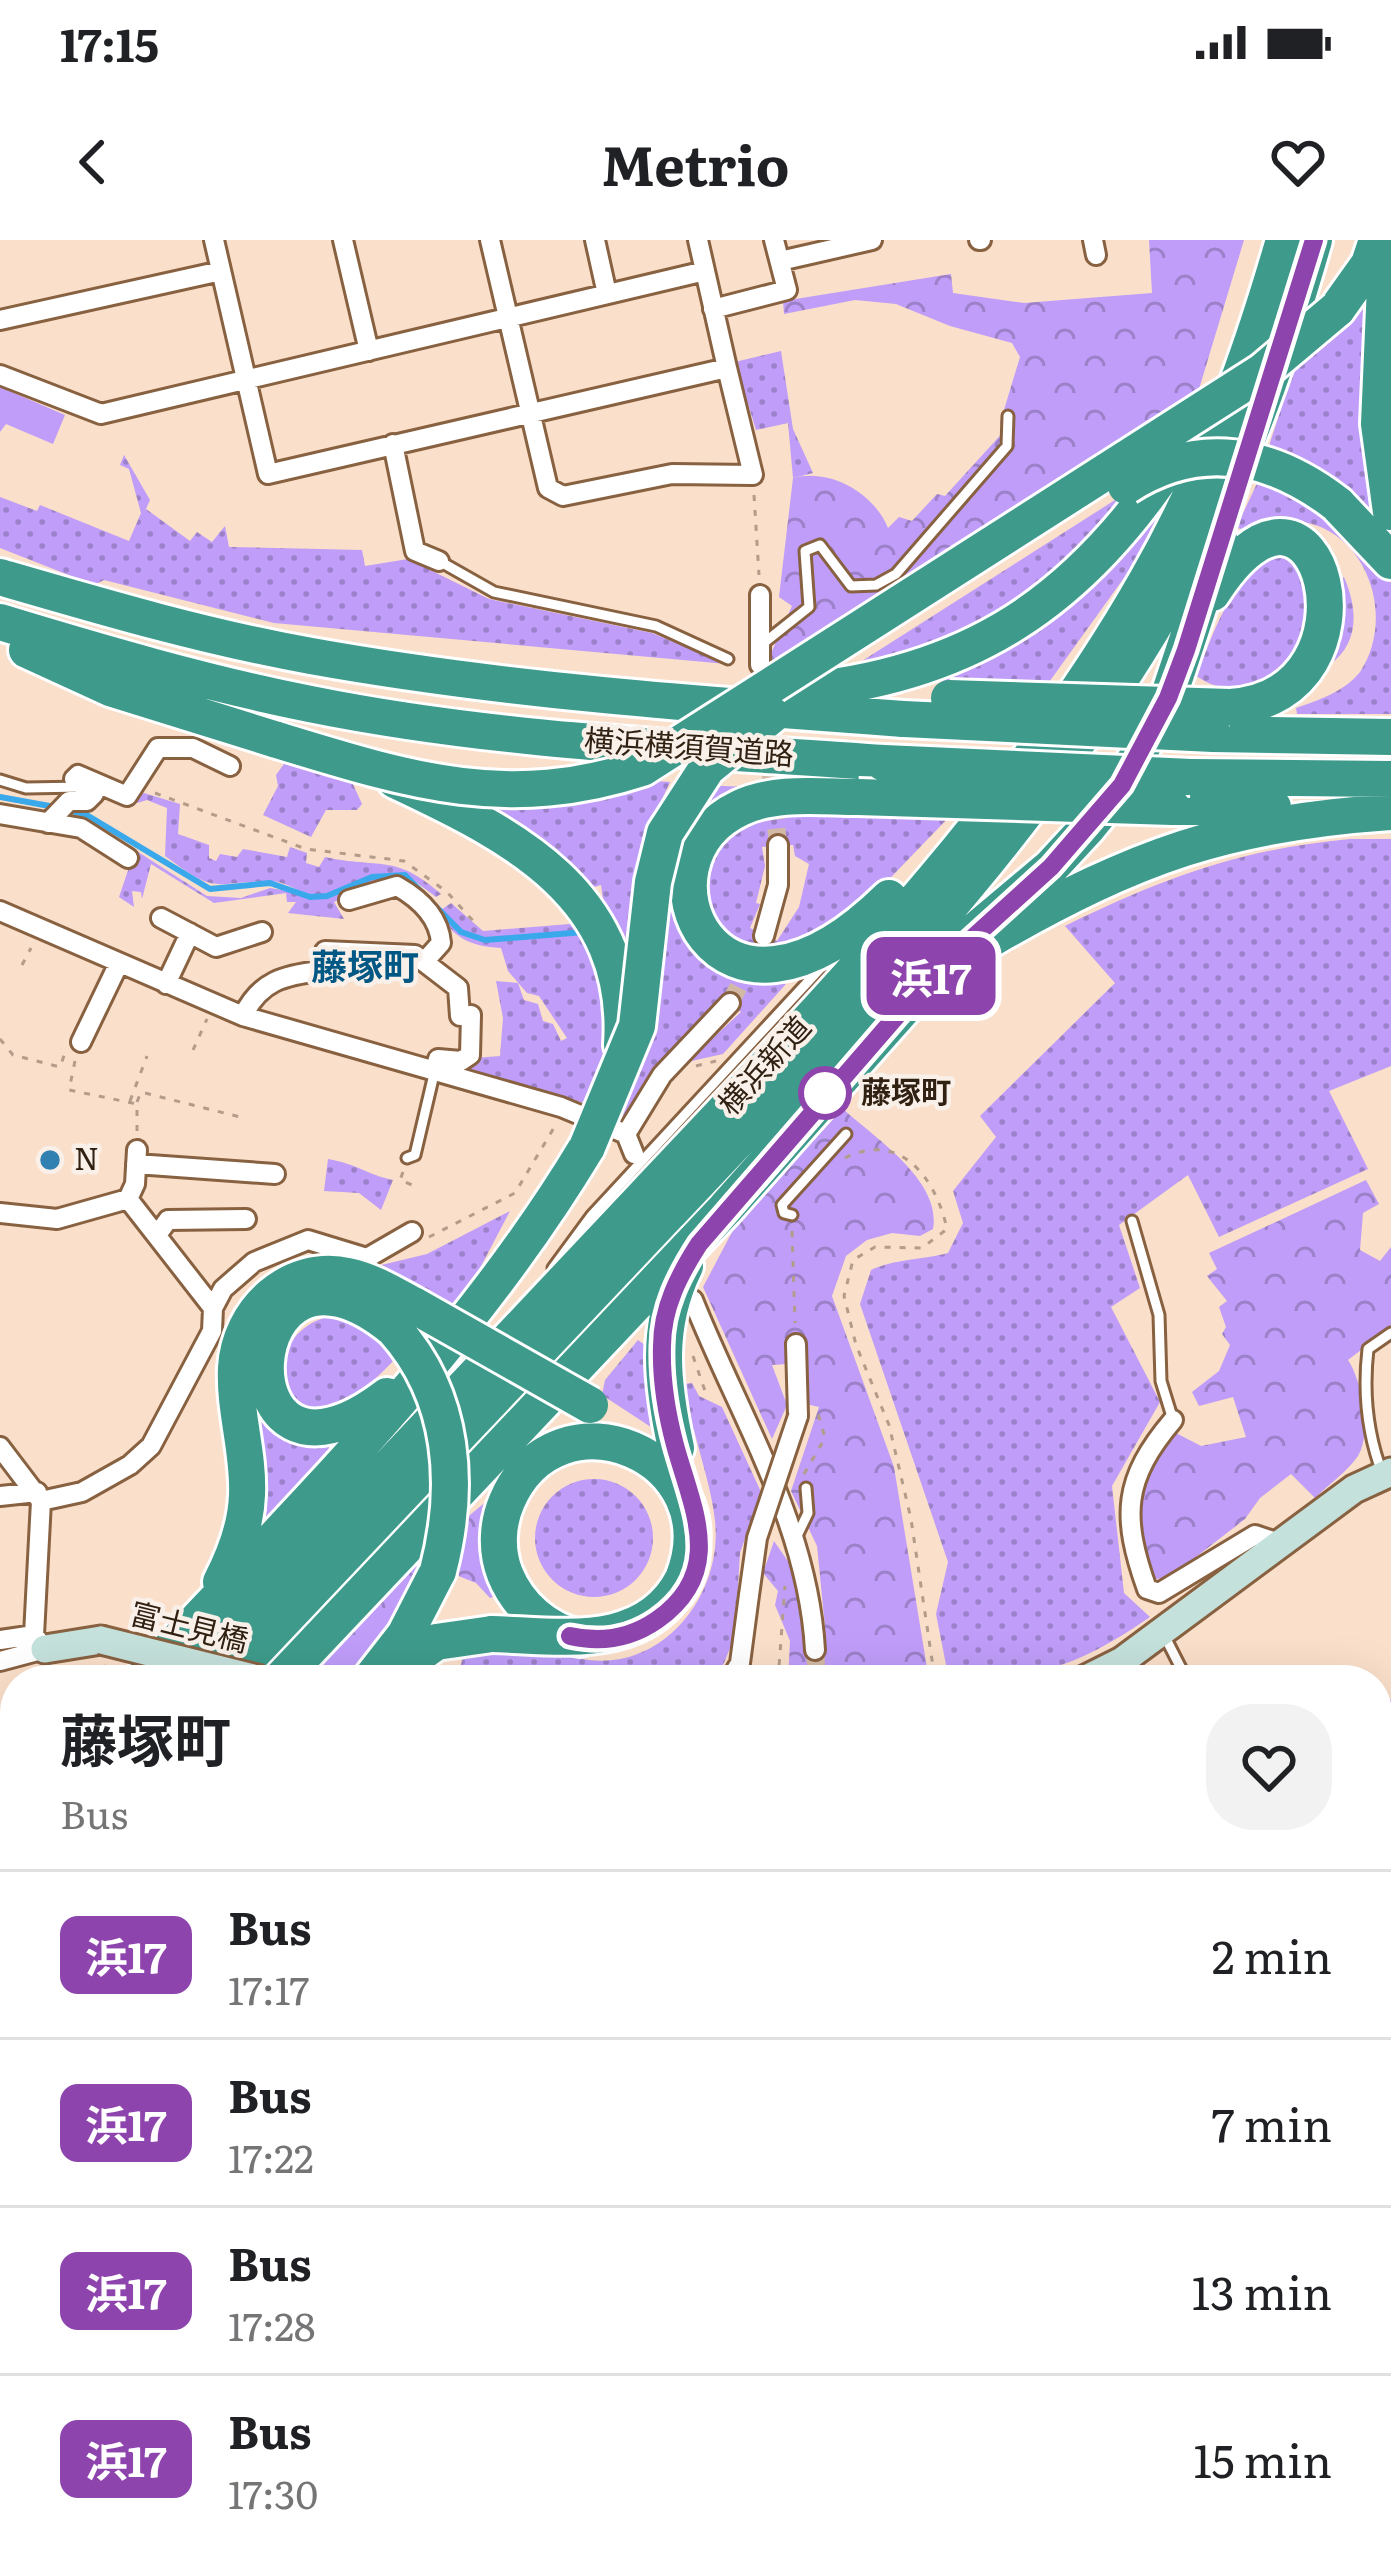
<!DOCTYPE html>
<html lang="en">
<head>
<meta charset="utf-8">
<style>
  :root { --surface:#fff; --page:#f2f2f2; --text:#202124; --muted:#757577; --line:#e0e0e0 }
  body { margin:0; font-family:Literata,"Noto Sans JP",serif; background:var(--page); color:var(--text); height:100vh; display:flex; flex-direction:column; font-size:45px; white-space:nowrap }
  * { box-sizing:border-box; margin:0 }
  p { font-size:39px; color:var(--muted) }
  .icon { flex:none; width:66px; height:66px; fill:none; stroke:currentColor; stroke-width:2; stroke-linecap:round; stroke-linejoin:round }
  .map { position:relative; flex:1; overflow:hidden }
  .details { position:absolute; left:0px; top:1425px; width:1392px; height:903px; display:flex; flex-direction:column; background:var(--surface); border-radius:48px 48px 0 0; box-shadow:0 12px 48px #0002 }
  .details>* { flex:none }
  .badge { padding:0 24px; border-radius:18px; font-size:42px; line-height:78px }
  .map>.badge { position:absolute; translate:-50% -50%; box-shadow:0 0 0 6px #fff }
  .round { display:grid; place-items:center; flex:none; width:126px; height:126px; border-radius:48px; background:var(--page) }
  .overview { display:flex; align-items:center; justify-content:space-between; height:204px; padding:0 60px }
  h1 { font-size:57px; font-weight:700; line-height:90px }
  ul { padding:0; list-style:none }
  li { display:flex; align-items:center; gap:36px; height:168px; padding:0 60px; border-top:3px solid var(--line) }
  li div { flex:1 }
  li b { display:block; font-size:45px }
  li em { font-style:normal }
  li .badge { min-width:132px; font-weight:700; text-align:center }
  .status { display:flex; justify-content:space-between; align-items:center; height:84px; padding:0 60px; background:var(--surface); direction:ltr }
  .status svg { height:33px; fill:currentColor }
  header { display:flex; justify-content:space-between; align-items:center; height:156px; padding:0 60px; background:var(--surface); font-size:54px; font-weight:700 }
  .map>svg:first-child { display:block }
</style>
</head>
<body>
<div class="status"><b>17:15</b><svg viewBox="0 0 49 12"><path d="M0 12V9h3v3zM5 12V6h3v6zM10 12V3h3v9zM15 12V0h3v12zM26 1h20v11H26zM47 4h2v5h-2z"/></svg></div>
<header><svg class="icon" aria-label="back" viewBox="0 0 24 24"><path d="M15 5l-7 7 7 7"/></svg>Metrio<svg class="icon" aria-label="heart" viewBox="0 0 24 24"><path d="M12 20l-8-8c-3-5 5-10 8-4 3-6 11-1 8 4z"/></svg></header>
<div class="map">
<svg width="1391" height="2327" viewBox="0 0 1391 2327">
  <defs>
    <pattern id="grass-dots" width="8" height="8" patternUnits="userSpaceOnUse" patternTransform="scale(3)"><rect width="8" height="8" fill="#bf9df9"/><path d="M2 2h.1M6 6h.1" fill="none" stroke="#9c80c8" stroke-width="1.8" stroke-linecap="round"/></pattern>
    <pattern id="forest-crowns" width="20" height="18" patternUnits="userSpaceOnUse" patternTransform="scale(3)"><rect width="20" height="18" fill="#bf9df9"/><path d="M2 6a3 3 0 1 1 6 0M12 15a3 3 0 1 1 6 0" fill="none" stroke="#9c80c8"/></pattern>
  </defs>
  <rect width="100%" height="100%" fill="#fadfca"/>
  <path fill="url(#grass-dots)" fill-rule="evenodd" d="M1365 58 1372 61 1375 246 1387 293 1268 209 1296 123Z
    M781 111 793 189 813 233 793 238 788 183 756 190 735 122Z
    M124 215 150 260 146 269 190 301 197 292 212 302 225 286 229 307 362 310 365 326 408 319 489 359 652 393 727 424 274 383 104 340 94 345 0 308V257L37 271 40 265 129 301 141 273 129 229 120 225Z
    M1261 235 1279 241 1375 315 1391 339V474H1297L1296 468C1319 460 1344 452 1360 432 1391 386 1375 314 1325 289 1287 270 1260 294 1236 288Z
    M1148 239 1070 328 940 412 840 435Z
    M1169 248 1176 250 1144 310 1047 445 939 441 935 433Z
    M1280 315 1337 341 1344 337C1373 405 1333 438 1268 445 1238 449 1222 453 1196 436 1216 388 1229 338 1280 315Z
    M291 514 347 531 362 564 357 570H326L311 597 263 575 278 546 276 535Z
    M626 539 670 542 642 603 629 747 606 680 601 645 587 649C555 606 516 583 470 556Z
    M700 545 748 547 710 567 689 591 700 715C727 738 750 744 786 744L723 814 687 822 741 772 721 757 624 876H617L659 627Z
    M144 553 180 564 178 594 209 605V618L216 621 220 614 237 617 243 609 287 617 290 607 307 613 306 623 319 627 325 617C379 629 395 613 441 654L436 657 404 633C373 632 352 651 323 655 304 658 289 641 269 641 210 642 219 656 165 616L167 568 147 560 137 563 134 557Z
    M754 573 951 575 844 686 757 716C706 677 699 677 709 611ZM793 605 795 616 809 624 799 667 777 701 750 688 760 664 756 663 765 626 762 607Z
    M1350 599H1391V826L1329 851 1368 929 1219 997 1188 935 1119 985 1140 1048 1111 1067 1160 1162 1112 1246 1124 1353 1150 1377C1079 1426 1036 1440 949 1440L936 1374 948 1322 860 1064 871 1030C894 1019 922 1020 948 1013L963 983 953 951 996 897 980 876 1115 743 1065 686C1163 638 1241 609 1350 599Z
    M135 610 207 656 241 658 270 648 328 658 372 639 405 636 431 660 428 663 419 654 352 653 334 662 344 679 288 673 296 662H287L286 653 214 663 151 624 142 659 141 652 132 651 134 667 119 657Z
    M451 663 483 691 582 683C614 752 616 794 591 865L458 827 475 818 500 816 503 778 496 741 518 743 524 760 538 764 543 781 553 784 561 801 567 798 539 756 527 753 508 731 501 708C469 706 454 698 438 672Z
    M328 919C357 924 368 935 393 940L381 970 359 953 324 951Z
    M510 971 478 1032 448 1070 369 1028 427 1014Z
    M327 1077H342L402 1112C382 1132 363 1154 336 1165 280 1186 259 1096 327 1077Z
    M638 1100 645 1105 657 1191 602 1155 605 1140Z
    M692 1143 699 1156 722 1167 761 1252 740 1313 735 1396 717 1440H457L462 1420C497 1397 551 1415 589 1420 666 1429 723 1352 715 1281 712 1251 701 1219 694 1190L686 1189 684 1144Z
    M250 1159 285 1194 326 1203 330 1209 259 1285Z
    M535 1298a59 59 0 1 1 118 0a59 59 0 1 1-118 0Z
    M15 1851V1952L0 2062V1878L6 1872 1 1866Z"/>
  <path fill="url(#forest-crowns)" d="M1149 0H1244L1196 159 777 424 768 420 792 366 779 357 793 238C830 228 874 253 888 288L899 277 912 281 937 254 945 256 1007 188 1000 183 1020 117 1012 103 950 86 896 64 855 60 784 74 783 61 951 34 953 53 1024 63 1152 53Z
    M843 869C875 898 942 941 933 989L920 996 892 993 867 1000 846 1016 832 1056 894 1227 929 1440H788L790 1401 775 1365 778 1351 763 1333 774 1301 794 1330 805 1387 825 1386 817 1306 791 1251 819 1167 806 1164 803 1123 772 1125 787 1165 772 1199 703 1047 740 977Z
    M1366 940 1379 964 1363 973 1360 1010 1380 1021 1391 1007V1087L1348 1120C1362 1141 1372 1193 1358 1216 1348 1231 1328 1245 1315 1258L1291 1234 1260 1258 1245 1279 1170 1337 1156 1339C1142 1327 1143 1312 1141 1295 1136 1252 1142 1222 1174 1192L1201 1206 1246 1197 1233 1157 1199 1166 1192 1152 1219 1131 1230 1105 1222 1094 1226 1087 1219 1067 1227 1061 1207 1036 1217 1029 1209 1013Z
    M493 1256 499 1355 490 1358 476 1343 451 1333 465 1279Z
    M430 1302C415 1357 389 1404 341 1436L308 1430Z
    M1377 1460H1391V2327H1005L992 2313H1377Z
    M712 2313H820L831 2327H705Z"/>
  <path fill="#bf9df9" d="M0 147 65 175 53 204 6 184 0 192Z"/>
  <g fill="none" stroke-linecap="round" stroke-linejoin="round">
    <path stroke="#39a9ec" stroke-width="6" d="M0 557 55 567
      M67 570 85 574 210 649 270 643 310 657 327 656 372 637 405 635 461 692 485 700 584 692
      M828 2313 843 2327"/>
    <path stroke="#d2b9a5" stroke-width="18" stroke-dasharray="18 9" stroke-linecap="butt" d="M768 508 778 605
      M730 763 754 717
      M815 1410 817 1440"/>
    <g stroke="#886141" stroke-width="15">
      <path id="lane" d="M441 322 494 352 656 386 728 419
        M760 406 809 367 805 311 820 305 851 346 876 345 896 334 1007 206 1008 176
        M0 540 26 548 83 547
        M407 918 415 915 435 830
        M792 975 784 973 782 965 846 894
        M1132 981 1159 1075 1161 1141 1173 1180
        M553 1028 592 975 829 719
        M1383 1235C1367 1194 1363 1152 1368 1109L1391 1093
        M796 1298 808 1273 806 1248
        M1164 1395 1187 1440
        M0 2132 15 2130"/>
    </g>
    <g stroke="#886141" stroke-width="24">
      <path id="street" d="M214 0 268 234 727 128 698 0
        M343 0 369 111
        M490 0 548 248 563 256 672 234 753 235 727 128
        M595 0 607 54
        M979 0H981
        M1093 0 1096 15
        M780 21 872 0
        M713 69 787 50 774 0
        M0 80 221 31
        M0 135 101 174 705 31
        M393 204 415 311 439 321
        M760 425V355
        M0 574 81 588 128 618
        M48 583 69 561H87L94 554 74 539 78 535 127 556 158 508H193L230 526
        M349 660 397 646C420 659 439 677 441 703L424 722
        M0 671 243 776 561 867 626 894 634 914
        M161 678 216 707 262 692
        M764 696 778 645V605
        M166 744 190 693
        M243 776C260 741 284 735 321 731L325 711 415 715 458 748 460 776 471 775 470 815 461 821 438 819 435 830
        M81 802 119 723
        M626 894 662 835 730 763
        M136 924 275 934
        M128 959 135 944 137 910
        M0 973 57 979 128 959 213 1068
        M157 995 168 980 246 979
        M693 1060C739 1176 808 1283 815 1410
        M796 1104 798 1176
        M1173 1180C1123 1239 1121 1276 1147 1349L1159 1353 1255 1295 1279 1303
        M0 1207 41 1261 34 1395 45 1409 0 1421
        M0 1256 37 1252
        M41 1261 82 1252 130 1225 151 1206 212 1091 213 1068 223 1049 254 1022 308 1000 367 1018 412 992
        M0 1400 34 1395
        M730 1440 740 1423 749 1355
        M0 2172 15 2166
        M326 2313 328 2327
        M819 2313 827 2327
        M976 2313 988 2327
        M450 2323 479 2313"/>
    </g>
    <g stroke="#886141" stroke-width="33">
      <path id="secondary" d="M45 1409 101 1400
        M1084 1440 1122 1421 1354 1249 1391 1232
        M0 2081 12 2061 15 2029
        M171 2313 175 2327"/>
    </g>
    <g stroke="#fff" stroke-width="42">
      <path id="highway" d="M1387 0 1379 184 1391 272
        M1337 69 1369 24 1377 0
        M1337 264 1391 321
        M0 337C103 367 205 397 311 416 506 451 706 465 904 479
        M1212 353C1321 182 1391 457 1230 467
        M0 382C102 413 205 443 310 464 498 502 693 509 884 523
        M27 410 110 448 277 500
        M790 452C970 437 1080 362 1178 212
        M1213 494 1391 497
        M1191 537 1391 539
        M395 540C512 595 632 654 622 805
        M858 557C821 557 775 551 740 568 626 621 714 830 889 658
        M1172 567H1273
        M994 697C1136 616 1227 583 1391 572
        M387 1156C215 1287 234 957 394 1089
        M676 1208C662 1143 655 1087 685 1026
        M221 1342C235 1315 246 1286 247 1255 249 1212 234 1171 236 1128 239 1071 290 1023 348 1036 372 1041 394 1055 415 1066
        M580 1398C546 1391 518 1366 505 1334 496 1311 497 1284 507 1261 557 1144 732 1215 683 1339
        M388 1436 436 1402 492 1394
        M141 1440C299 1270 467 1107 587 907
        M187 1440C341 1278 495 1115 648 952 827 762 1017 569 1147 340 1208 234 1250 118 1284 0
        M227 1440C374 1285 521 1129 668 974 859 772 1062 564 1193 316 1246 216 1283 108 1314 0
        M280 1440 725 969 963 701 1051 627 1088 587 1122 545 1168 458 1220 302
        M370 1440 405 1395 438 1331
        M0 1535 15 1529
        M0 1586 15 1571
        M0 1638 15 1622
        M0 1680 15 1664
        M0 1735 15 1719
        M0 1793 15 1778
        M0 1844 15 1829"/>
    </g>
    <path stroke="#b39c8a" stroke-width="3" stroke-dasharray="6 9" stroke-linecap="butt" d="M754 255 759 335
      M155 553 306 609 404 621 447 652 475 683
      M22 725 31 708
      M0 799 13 815 60 827 66 810
      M193 810 207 779
      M75 821 69 850 137 864V894
      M696 826 716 821
      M130 861 147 816
      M137 862 141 852 240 877
      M845 918C900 890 936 938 947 989L922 1008 875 1007 853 1020 844 1056 856 1105 889 1185 911 1279 935 1440
      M403 932 400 940 417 947
      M792 991 795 1083
      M429 997 515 953 555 886
      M693 1116 705 1151 711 1152
      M804 1234 825 1198 818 1173
      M104 1425 108 1440
      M778 1440 785 1346
      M0 1499 15 1495
      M403 2327 431 2325"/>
    <use href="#lane" stroke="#fff" stroke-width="9"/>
    <use href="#street" stroke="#fff" stroke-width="18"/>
    <use href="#secondary" stroke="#c5e1dc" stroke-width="27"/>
    <use href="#highway" stroke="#3e9b8b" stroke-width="36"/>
    <g stroke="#886141" stroke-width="24" stroke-linecap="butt">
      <path id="street-bridge" d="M749 1355 757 1298 798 1176"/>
    </g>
    <g stroke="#886141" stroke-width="33" stroke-linecap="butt">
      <path id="secondary-bridge" d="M101 1400 261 1440"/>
    </g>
    <g stroke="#fff" stroke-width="42" stroke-linecap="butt">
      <path id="highway-bridge" d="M1126 246C1199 199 1271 213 1337 264
        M949 458 1230 467
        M904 479 1213 494
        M277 500C408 540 508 572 642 528L1262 132 1337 69
        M884 523 1191 537
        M858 557 1172 567
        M587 907 637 786 653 642 665 593 707 528 772 475
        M415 1066 590 1165
        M394 1089C455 1157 460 1247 438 1331
        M492 1394C560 1396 646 1412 683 1339"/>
    </g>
    <use href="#street-bridge" stroke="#fff" stroke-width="18"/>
    <use href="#secondary-bridge" stroke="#c5e1dc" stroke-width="27"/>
    <use href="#highway-bridge" stroke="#3e9b8b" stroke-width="36"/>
  </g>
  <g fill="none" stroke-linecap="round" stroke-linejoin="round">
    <g stroke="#fff" stroke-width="27">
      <path id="line" d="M570 1396C601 1403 631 1398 657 1380 727 1331 692 1268 675 1205 667 1175 661 1138 662 1106 662 1068 679 1035 699 1004L933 734 1051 627 1122 545 1168 458 1186 410 1314 0"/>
    </g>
    <use href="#line" stroke="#8e44ad" stroke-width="18"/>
  </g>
  <circle fill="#fff" stroke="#8e44ad" stroke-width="6" cx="825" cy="853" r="24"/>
  <circle fill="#3080b1" stroke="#f9f0e9" stroke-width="4.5" cx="50" cy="920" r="12"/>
  <g text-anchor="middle" stroke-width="9" stroke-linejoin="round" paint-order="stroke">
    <g font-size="30" fill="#312113" stroke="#f9f0e9">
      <text transform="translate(689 508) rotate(4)" y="10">横浜横須賀道路</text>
      <text transform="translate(765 826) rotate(-48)" y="10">横浜新道</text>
      <text transform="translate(189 1388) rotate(14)" y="10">富士見橋</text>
    </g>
    <g font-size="30" font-weight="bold" fill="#312113" stroke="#f9f0e9" text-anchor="start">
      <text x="861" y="863">藤塚町</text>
    </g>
    <g font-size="30" fill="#312113" stroke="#f9f0e9" text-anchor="start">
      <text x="74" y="930">N</text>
    </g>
    <g font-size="36" font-weight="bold" fill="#025884" stroke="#f9f0e9">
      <text x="365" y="740">藤塚町</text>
    </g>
  </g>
</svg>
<b class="badge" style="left:931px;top:736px;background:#8e44ad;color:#fff">浜17</b>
<section class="details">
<div class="overview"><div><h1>藤塚町</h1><p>Bus</p></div><a class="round"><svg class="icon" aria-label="heart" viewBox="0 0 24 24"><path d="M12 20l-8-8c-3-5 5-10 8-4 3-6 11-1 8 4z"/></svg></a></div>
<ul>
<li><span class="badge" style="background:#8e44ad;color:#fff">浜17</span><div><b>Bus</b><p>17:17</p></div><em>2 min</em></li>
<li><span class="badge" style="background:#8e44ad;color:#fff">浜17</span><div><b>Bus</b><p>17:22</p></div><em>7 min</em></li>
<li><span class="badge" style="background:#8e44ad;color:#fff">浜17</span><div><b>Bus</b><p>17:28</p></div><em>13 min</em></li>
<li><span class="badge" style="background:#8e44ad;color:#fff">浜17</span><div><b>Bus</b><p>17:30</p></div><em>15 min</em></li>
</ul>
</section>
</div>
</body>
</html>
